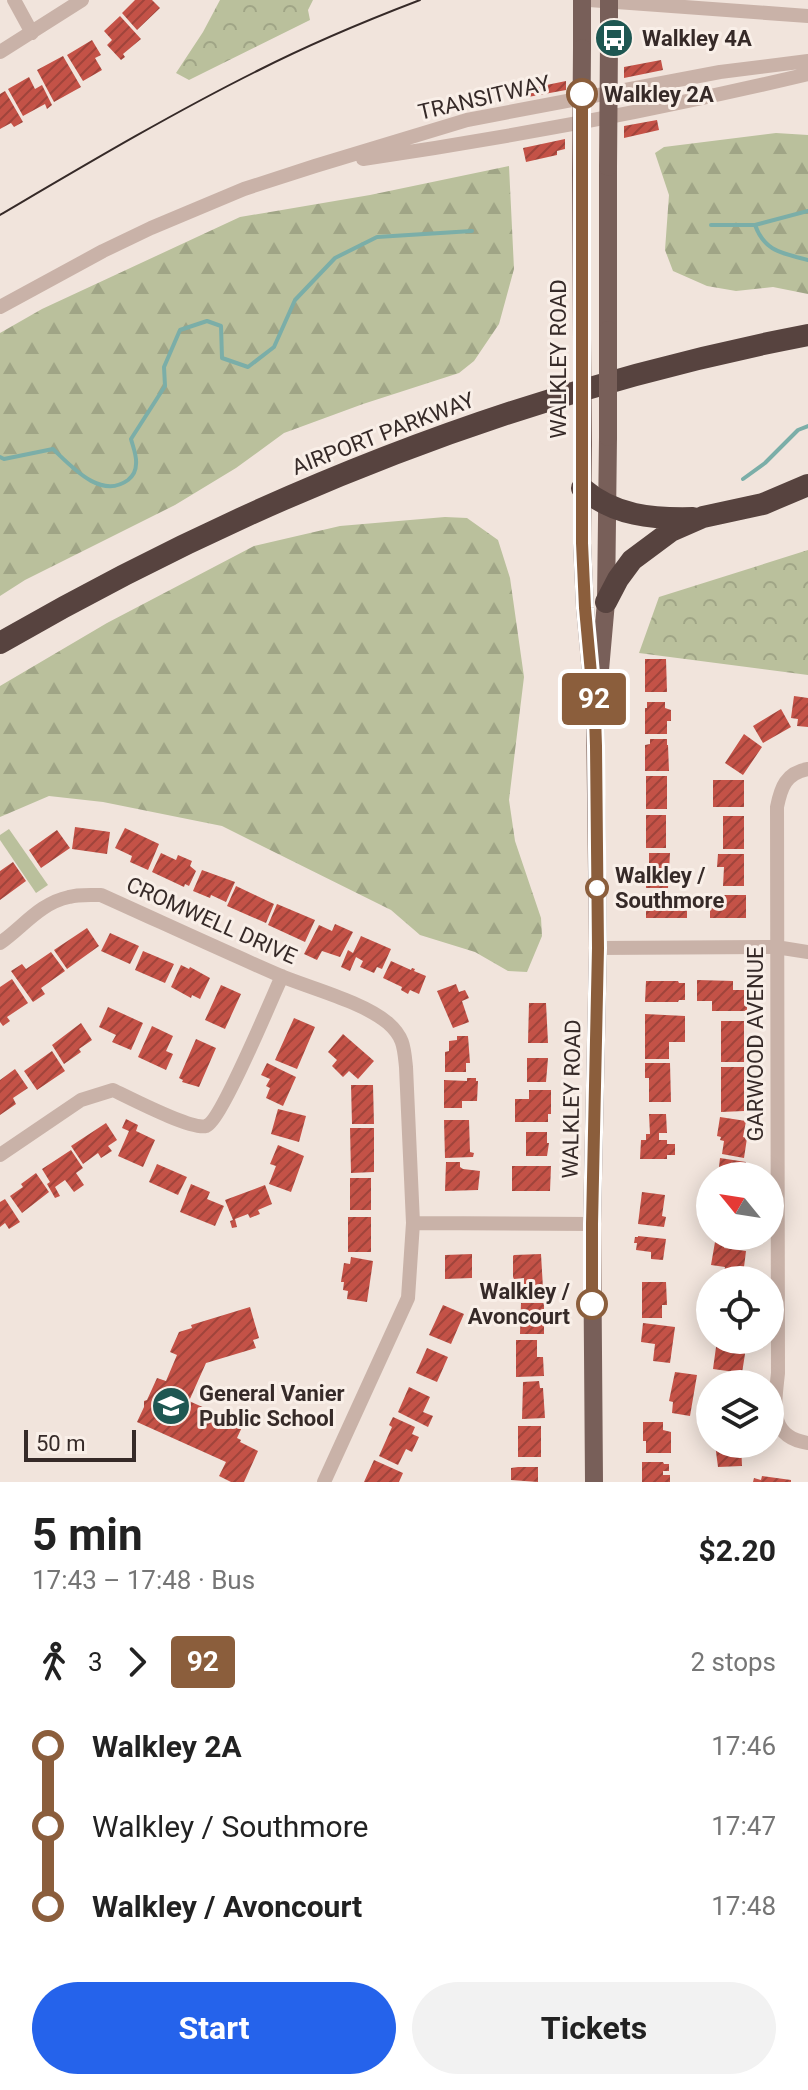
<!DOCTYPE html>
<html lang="en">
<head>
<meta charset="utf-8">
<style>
  :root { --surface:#fff; --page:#f2f2f2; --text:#222; --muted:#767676; --accent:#2563eb }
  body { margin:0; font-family:Roboto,sans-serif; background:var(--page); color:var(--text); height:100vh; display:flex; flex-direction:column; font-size:30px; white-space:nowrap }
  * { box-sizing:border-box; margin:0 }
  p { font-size:26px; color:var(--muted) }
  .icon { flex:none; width:44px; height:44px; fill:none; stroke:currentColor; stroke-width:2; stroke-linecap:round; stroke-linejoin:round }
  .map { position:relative; height:1482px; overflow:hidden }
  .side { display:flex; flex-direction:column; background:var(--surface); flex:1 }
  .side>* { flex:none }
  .badge { padding:0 16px; border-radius:6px; font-size:28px; line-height:52px }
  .needle { width:52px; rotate:300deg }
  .tools { position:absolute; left:696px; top:1162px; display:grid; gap:16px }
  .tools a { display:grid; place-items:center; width:88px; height:88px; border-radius:50%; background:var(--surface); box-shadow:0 4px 20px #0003; font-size:40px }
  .scale { position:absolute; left:24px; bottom:20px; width:112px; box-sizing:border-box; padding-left:8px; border:4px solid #362a28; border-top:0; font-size:22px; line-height:28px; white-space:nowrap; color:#362a28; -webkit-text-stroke:6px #f9efe8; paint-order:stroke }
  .map>.badge { position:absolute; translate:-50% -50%; box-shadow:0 0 0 4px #fff }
  .legs { display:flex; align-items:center; gap:12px; height:88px; padding:0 32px; font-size:26px }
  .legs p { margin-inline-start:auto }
  .overview { display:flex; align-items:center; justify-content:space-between; height:136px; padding:0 32px }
  h1 { font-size:44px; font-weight:700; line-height:60px }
  .primary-button { display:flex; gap:16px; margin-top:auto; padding:16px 32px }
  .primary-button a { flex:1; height:92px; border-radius:48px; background:var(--accent); color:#fff; font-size:32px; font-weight:700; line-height:92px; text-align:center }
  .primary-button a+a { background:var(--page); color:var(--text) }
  ul { padding:0 32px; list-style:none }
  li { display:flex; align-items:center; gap:28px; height:80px; font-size:30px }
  li i { display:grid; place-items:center; width:12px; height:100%; margin:0 10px; background:currentColor }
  li i::after { content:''; width:20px; height:20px; margin:-10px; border:6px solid; border-radius:50%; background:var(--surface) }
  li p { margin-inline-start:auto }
  li:first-child i { background:linear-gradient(#0000 50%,currentColor 0) }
  li:last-child i { background:linear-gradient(currentColor 50%,#0000 0) }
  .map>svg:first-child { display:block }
</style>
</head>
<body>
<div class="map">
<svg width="808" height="1482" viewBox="0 0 808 1482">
  <defs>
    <pattern id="forest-firs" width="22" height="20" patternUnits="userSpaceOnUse" patternTransform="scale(2)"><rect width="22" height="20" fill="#bac09c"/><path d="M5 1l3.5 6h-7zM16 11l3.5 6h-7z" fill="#a0a586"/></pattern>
    <pattern id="park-crowns" width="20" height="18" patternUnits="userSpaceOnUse" patternTransform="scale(2)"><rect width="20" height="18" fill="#bac09c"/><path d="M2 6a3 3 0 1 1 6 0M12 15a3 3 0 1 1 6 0" fill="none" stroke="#a0a586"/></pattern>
    <pattern id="building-hatch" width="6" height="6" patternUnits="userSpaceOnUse" patternTransform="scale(2)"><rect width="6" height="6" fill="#c45247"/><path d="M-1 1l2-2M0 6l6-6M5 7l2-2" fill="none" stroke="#a0443b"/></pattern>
  </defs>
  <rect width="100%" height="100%" fill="#f1e4dc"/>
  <path fill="#bac09c" d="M9 829 48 885 36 893 0 840V835Z"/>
  <path fill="url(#forest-firs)" d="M776 133 808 135V294L773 287 736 291 707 286 673 271 665 250 669 195 655 153 664 147Z
    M509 166 514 269 499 324 474 361 459 373 363 404 284 433 236 468 175 505 25 580 0 596V333L42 309 240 217 370 195Z
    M445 517 467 518 498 540 510 578 524 677 509 800 515 841 541 918 542 936 527 972 508 971 475 952 420 935 391 910 222 826 103 802 49 796 0 817V686L107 623 254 546 340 526Z"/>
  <path fill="url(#park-crowns)" d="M220 0H313L308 10 310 20 189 80 176 73 203 32Z
    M808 550V675L639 653 659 597Z"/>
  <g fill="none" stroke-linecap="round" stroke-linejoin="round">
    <path stroke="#7baea8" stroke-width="4" d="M711 225H755L808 211
      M755 225C765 252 782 253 808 260
      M0 457 4 459 53 449C72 467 101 500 128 480 133 476 136 471 136 464 137 456 133 447 131 439L165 386 164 367 180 330 207 321 221 326 222 358 248 367 274 347 295 300 335 258 377 237 472 231
      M743 479 765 463 798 430 808 426"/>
  </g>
  <path fill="url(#building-hatch)" d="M135 0H152L160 8 137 30 122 13Z
    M120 16 141 39 123 54 125 57 121 60 107 45 112 40 104 31Z
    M92 40 101 55 95 58 102 70 83 81 67 55Z
    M63 56 81 87 54 102 37 70Z
    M661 60 663 70 624 78V67Z
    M29 77 35 89 42 85 52 105 47 109 45 104 23 116 8 89Z
    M566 81V90L528 97 527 89Z
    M5 91 23 122 14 127 11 123 0 129V94Z
    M657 120 659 130 624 138V126Z
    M565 139V149L557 151V155L526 162 523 148Z
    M645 659H666L667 692H645Z
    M794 696 808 698V727L797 726 798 719 791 718Z
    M647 702H665V708L671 710V721H667V734H645V708H647Z
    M781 709 791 727 763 743 753 726Z
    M744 734 762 747 743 775 725 763Z
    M650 739H667V745H668L669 771H645V745L650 744Z
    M646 776H667V809H646Z
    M713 780H744V807H713Z
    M646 815H666V848H646Z
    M723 816H744V849H723Z
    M75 827 110 832 107 854 72 849Z
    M125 828 159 844 148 870 130 862 132 856 115 848Z
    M57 830 70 848 41 868 29 850Z
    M161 853 176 860 178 855 192 861 190 866 196 871 189 886 185 884 184 887 152 872Z
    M649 853H670L668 888H646V870L649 869Z
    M718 854H744V886H723L724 867H717Z
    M13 862 26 881 0 900V871Z
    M202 870 235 882 226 902 211 895 210 898 193 891Z
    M236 886 274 904 266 923 227 906Z
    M654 893H659V897H687V918H646V897H654Z
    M710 895H746V918H710Z
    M277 904 315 920 305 942 268 925Z
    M335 924 353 932 340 957 322 951 317 960 304 954 319 925 332 931Z
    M87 928 99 946 67 969 54 950Z
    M110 933 139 946 130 964 101 951Z
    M361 936 391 949 382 969 377 967 374 973 360 967 363 961 356 957 350 971 341 967 348 950 353 953Z
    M143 951 174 964 165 983 135 970Z
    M51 952 65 971 41 988 45 994 33 1002 11 971 22 964 26 969Z
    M391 961 411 970 412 968 415 969 414 971 426 976 419 994 410 990 408 994 401 990 402 987 383 978Z
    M181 965 189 969 190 967 210 978 200 999 192 995 191 998 171 987Z
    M12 979 28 1003 7 1017 10 1021 3 1026 0 1022V987Z
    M697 980 733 981V990H747V994H753V1007H747V1011H712V1001H697Z
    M646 981H678L679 983H685V1000H679L678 1002H645Z
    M456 984 459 992 465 990 469 998 462 1001 469 1022 453 1028 437 991Z
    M221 985 241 994 225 1029 205 1020Z
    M529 1003H546L548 1043H528Z
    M108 1007 143 1023 131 1050 112 1042 116 1035 99 1027Z
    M645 1014 685 1016V1042H669V1059H645Z
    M294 1018 315 1027 297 1069 275 1060Z
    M721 1021H744V1062H721Z
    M81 1023 92 1040 79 1049 81 1052 64 1064 52 1045Z
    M152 1026 173 1036 166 1051 173 1054 166 1070 138 1057Z
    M343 1034 374 1061 358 1079 349 1071 343 1077 332 1066 337 1060 328 1052Z
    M457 1036H468L470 1063H466V1072H445V1052L449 1051V1041L457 1040Z
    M196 1039 216 1048 199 1087 182 1082 183 1080 179 1078Z
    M52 1051 65 1071 37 1090 24 1071Z
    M527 1058H548L546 1082H527Z
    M267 1063 296 1077 283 1106 266 1098 270 1088 266 1086 270 1079 261 1075Z
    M645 1063H670L671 1102H649V1078H645Z
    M721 1067H744V1111L721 1112Z
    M15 1069 28 1088 13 1098 16 1104 0 1115V1080Z
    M467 1078H476V1081H478L477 1101H462V1108H444V1080L467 1081Z
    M351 1085H373L374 1124H352Z
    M529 1090H551V1114H548V1122H515V1099H529Z
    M278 1109 306 1116 299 1142 271 1134Z
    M649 1114H666L667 1133H659V1140H667V1144H675V1155H667V1159H640L641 1140H646V1134H650Z
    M720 1117 746 1121 743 1137 747 1138 744 1158 722 1154 724 1141 720 1140 721 1137 717 1136Z
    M126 1119 138 1125 136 1131 155 1140 143 1167 118 1156 129 1131 122 1128Z
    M444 1120H469L470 1152 474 1153 473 1157 445 1158Z
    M106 1123 117 1140 108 1146 112 1151 101 1158 98 1153 83 1164 71 1146Z
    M350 1128H374V1172L351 1173Z
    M526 1132H547V1143H549L547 1156H526Z
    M278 1145 304 1156 291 1192 269 1184 276 1166 270 1164Z
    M71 1150 83 1168 76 1173 84 1185 74 1192 65 1180 55 1187 60 1196 55 1198 47 1184 50 1182 42 1169Z
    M720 1158 746 1162 744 1176H718Z
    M446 1162H460V1167L463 1169 480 1171 478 1190 445 1191Z
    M157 1164 187 1177 178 1195 149 1182Z
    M512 1166H551L550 1191H512Z
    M36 1173 49 1192 22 1213 10 1196 23 1187 21 1184Z
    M350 1178H371V1210H350Z
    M191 1184 210 1192 207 1199 224 1206 215 1226 180 1212Z
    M265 1185 272 1204 258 1210 260 1214 250 1218 248 1214 235 1219 237 1227 232 1228 230 1221 233 1220 225 1200Z
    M642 1192 665 1195 662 1216 666 1217 664 1227 638 1224Z
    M5 1199 20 1222 9 1229 5 1223 0 1227V1202Z
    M348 1217H371V1252H348Z
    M638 1236 666 1239 663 1260 651 1259V1252L636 1250 637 1243H634L635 1237H638Z
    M715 1242 725 1243 724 1248 746 1251 744 1267H747L745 1280H723L725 1267 711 1265Z
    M472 1254V1278L445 1279V1255Z
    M541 1254 543 1288H524V1278L514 1279 513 1277V1256L514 1255Z
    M351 1257 373 1261 367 1302 347 1299 348 1291 343 1290 344 1282H341L344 1263 350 1264Z
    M642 1282H666L667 1305H662V1318H642Z
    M521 1303H544V1334H520Z
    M443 1305 464 1314 451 1344 429 1335Z
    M250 1307 259 1338 253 1340 256 1348 206 1363 189 1401 243 1425 237 1438 241 1440 240 1442 258 1451 244 1482H231L219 1476 226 1462 137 1422 144 1407V1401L147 1400 157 1378 166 1381 177 1355 170 1352 179 1332 192 1328 191 1325Z
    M643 1323 675 1327 670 1363 653 1361 655 1344 641 1342Z
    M516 1340H537V1357H543L544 1376 516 1377Z
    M717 1340H742L740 1349 744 1350 745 1354 742 1373 713 1369Z
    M427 1348 448 1357 437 1382 416 1373Z
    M675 1372 697 1375 690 1416 672 1413 673 1402 669 1401Z
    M747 1378V1384H722V1379Z
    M539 1381 540 1388H543L545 1418 522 1419 523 1382Z
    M409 1387 430 1397 423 1412 433 1416 428 1427 398 1412Z
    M393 1417 415 1427 412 1434 419 1437 412 1452 406 1449 398 1465 379 1456 392 1427 389 1425Z
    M643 1422H663V1430L671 1432V1453H646V1441H643Z
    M518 1426H541V1457H518Z
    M715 1444H741L742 1466 718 1467Z
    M374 1460 403 1473 399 1482H364Z
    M642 1462H663L664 1464H669V1471H663V1475H670V1482H642Z
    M518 1467H538V1482L511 1480V1468Z
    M762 1476 791 1480V1482H753L754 1478 761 1480Z"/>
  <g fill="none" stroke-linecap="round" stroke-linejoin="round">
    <path stroke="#c9b2a8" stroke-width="14" d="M14 0 32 33
      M589 0 808 16
      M0 52 82 0
      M363 159C512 137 661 109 808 74
      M0 307 103 251 151 228 244 189 315 166 467 120 720 72 808 61
      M808 769C786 773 781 787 777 807L778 1373C775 1404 767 1437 808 1443
      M0 943C23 927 40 903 69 897 78 894 91 895 101 895 161 922 221 950 281 976 313 989 363 1002 388 1023 404 1037 404 1048 406 1067L413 1223 408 1298 324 1482
      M598 948 776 947 808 952
      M0 1155 81 1100 113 1090C130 1098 191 1130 206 1126 221 1121 272 998 282 976
      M413 1223 592 1224"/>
    <path stroke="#785f59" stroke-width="18" d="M609 0V42
      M582 48V0
      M581 173 582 338
      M608 330V167
      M583 444 582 543 585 608 595 717 598 948 592 1224 594 1482
      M600 670 606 602 608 437"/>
    <path stroke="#57433f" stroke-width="22" d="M582 488C614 516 653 519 693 518
      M606 602 618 579 632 560 671 531 703 517 763 504 808 485
      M0 643C251 498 523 390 808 335"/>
    <path stroke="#362a28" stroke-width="2" d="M0 215C85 165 169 115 257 71 310 44 365 21 420 0"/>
    <path stroke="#785f59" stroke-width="18" d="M608 167 609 42
      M581 173 582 48
      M608 330V437
      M582 338 583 444"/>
  </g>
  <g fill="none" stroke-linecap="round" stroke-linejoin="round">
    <g stroke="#fff" stroke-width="18">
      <path id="line-1" d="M582 94V543L585 608 595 717 596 746 598 948 592 1224V1304"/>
    </g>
    <use href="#line-1" stroke="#8b5e3c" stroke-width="12"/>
  </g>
  <defs>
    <g id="bus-disc" transform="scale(2)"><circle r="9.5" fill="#1e5752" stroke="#f9efe8"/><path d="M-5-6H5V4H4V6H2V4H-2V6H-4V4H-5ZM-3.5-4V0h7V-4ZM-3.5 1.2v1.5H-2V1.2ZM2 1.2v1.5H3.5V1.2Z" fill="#fff"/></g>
    <g id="school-disc" transform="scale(2)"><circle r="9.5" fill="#1e5752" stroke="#f9efe8"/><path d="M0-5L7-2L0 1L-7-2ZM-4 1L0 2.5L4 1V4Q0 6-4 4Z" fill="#fff"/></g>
  </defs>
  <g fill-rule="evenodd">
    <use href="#bus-disc" x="614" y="38"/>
    <use href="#school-disc" x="171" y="1406"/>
  </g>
  <g fill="#fff" stroke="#8b5e3c" stroke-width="4">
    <circle cx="582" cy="94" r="14"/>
    <circle cx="597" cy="888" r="10"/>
    <circle cx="592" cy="1304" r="14"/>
  </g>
  <g text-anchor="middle" stroke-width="6" stroke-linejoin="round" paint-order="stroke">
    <g font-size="22" font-weight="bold" fill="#362a28" stroke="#f9efe8" text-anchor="start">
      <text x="642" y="46">Walkley 4A</text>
      <text x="199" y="1401">General Vanier<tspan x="199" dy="25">Public School</tspan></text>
    </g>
    <g font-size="22" font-weight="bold" fill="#362a28" stroke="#f9efe8" text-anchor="start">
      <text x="604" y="102">Walkley 2A</text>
      <text x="615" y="883">Walkley /<tspan x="615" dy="25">Southmore</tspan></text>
      <text x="570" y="1299" text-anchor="end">Walkley /<tspan x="570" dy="25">Avoncourt</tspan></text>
    </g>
    <g font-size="22" fill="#362a28" stroke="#f9efe8">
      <text transform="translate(484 97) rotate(-13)" y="8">TRANSITWAY</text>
      <text transform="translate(558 359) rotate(-90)" y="8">WALKLEY ROAD</text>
      <text transform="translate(383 433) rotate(-21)" y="8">AIRPORT PARKWAY</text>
      <text transform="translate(212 920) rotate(24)" y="8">CROMWELL DRIVE</text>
      <text transform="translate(755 1044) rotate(-90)" y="8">GARWOOD AVENUE</text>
      <text transform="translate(571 1099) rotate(-89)" y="8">WALKLEY ROAD</text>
    </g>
  </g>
</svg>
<div class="tools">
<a><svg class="needle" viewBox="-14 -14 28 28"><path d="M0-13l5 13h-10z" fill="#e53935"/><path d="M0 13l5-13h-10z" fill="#767676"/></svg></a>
<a><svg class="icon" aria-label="locate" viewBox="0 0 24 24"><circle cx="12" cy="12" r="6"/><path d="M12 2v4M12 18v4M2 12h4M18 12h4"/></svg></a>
<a><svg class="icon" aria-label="layers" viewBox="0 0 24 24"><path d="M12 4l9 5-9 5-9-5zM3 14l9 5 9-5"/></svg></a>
</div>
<div class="scale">50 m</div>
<b class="badge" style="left:594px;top:699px;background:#8b5e3c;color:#fff">92</b>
</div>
<section class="side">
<div class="overview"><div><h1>5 min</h1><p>17:43 – 17:48 · Bus</p></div><b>$2.20</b></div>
<div class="legs"><svg class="icon" aria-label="walk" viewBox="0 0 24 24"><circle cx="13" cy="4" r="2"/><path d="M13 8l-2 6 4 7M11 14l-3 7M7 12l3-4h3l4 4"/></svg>3<svg class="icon" aria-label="forward" viewBox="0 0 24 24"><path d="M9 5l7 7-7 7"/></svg><b class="badge" style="background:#8b5e3c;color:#fff">92</b><p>2 stops</p></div>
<ul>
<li><i style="color:#8b5e3c"></i><b>Walkley 2A</b><p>17:46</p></li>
<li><i style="color:#8b5e3c"></i><span>Walkley / Southmore</span><p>17:47</p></li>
<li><i style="color:#8b5e3c"></i><b>Walkley / Avoncourt</b><p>17:48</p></li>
</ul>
<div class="primary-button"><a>Start</a><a>Tickets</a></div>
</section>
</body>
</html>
